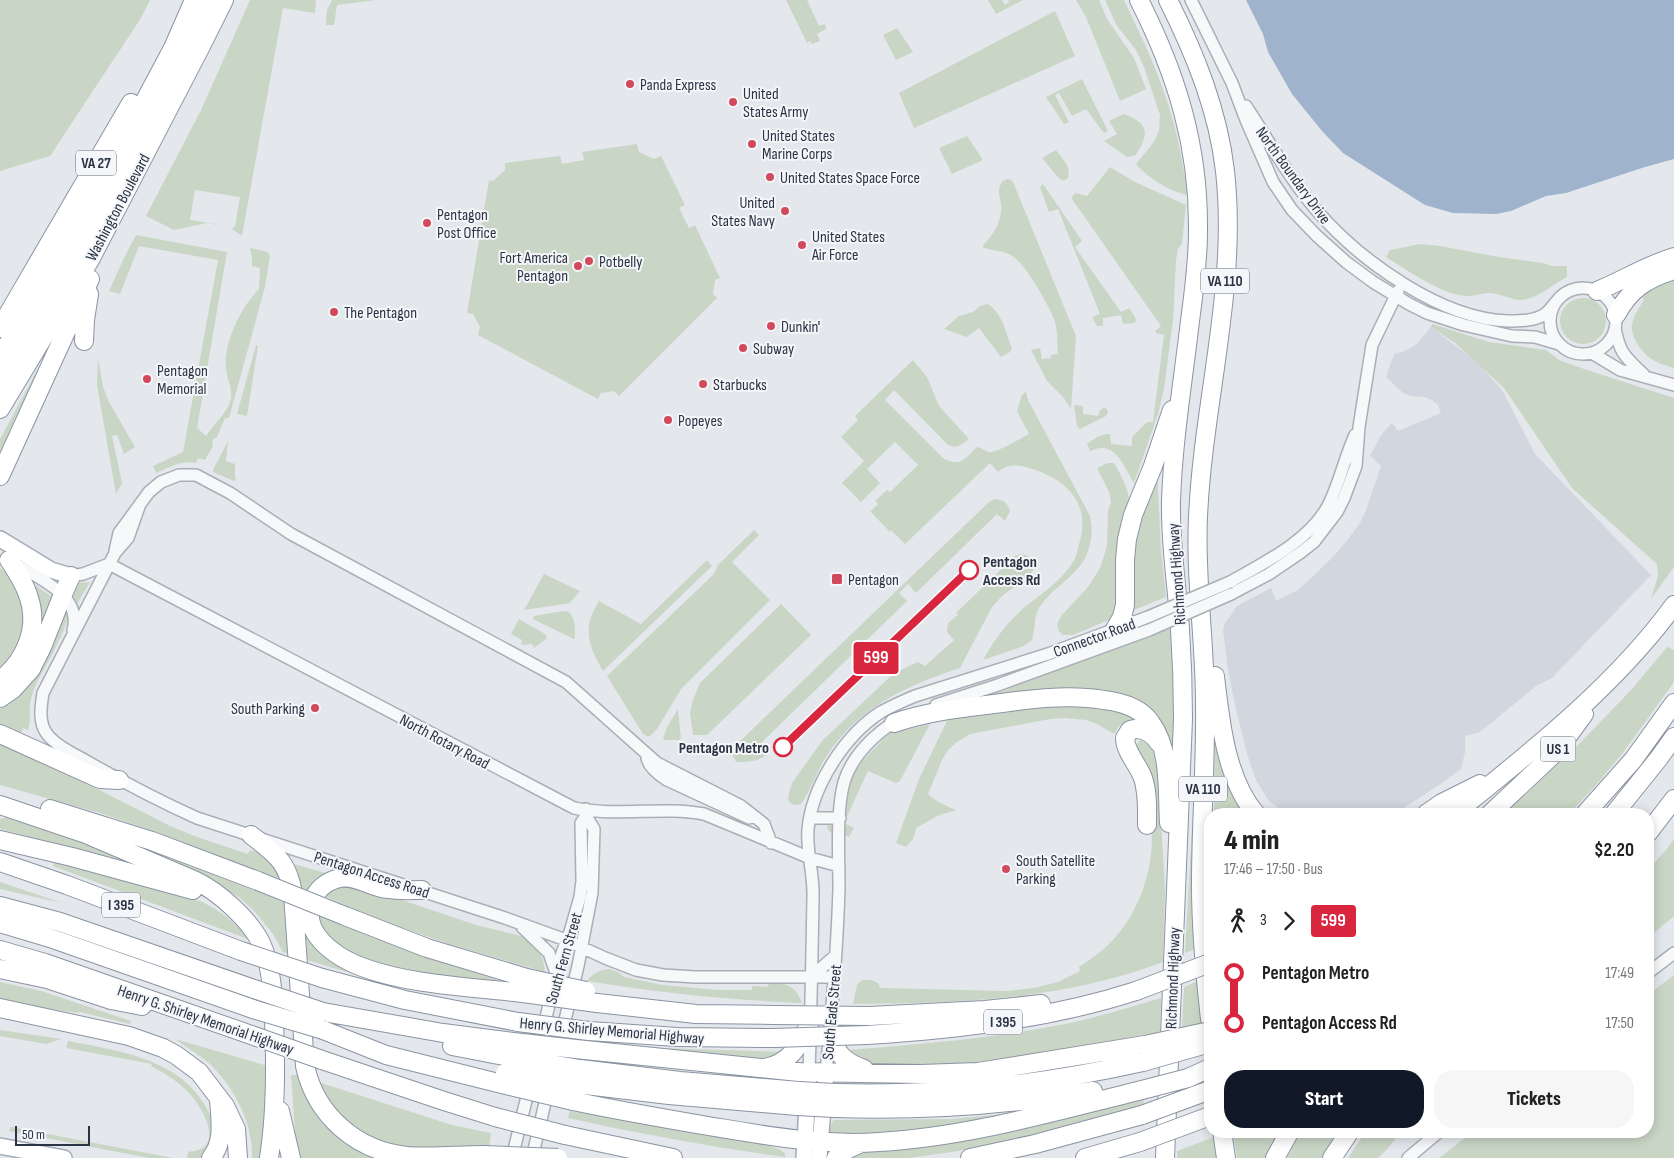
<!DOCTYPE html>
<html lang="en">
<head>
<meta charset="utf-8">
<style>
  :root { --surface:#fff; --page:#f6f6f6; --text:#222; --muted:#767676; --accent:#111827 }
  body { margin:0; font-family:"Sofia Sans Condensed",sans-serif; background:var(--page); color:var(--text); height:100vh; display:flex; flex-direction:column; font-size:19px; white-space:nowrap }
  * { box-sizing:border-box; margin:0 }
  p { font-size:16px; color:var(--muted) }
  .icon { flex:none; width:28px; height:28px; fill:none; stroke:currentColor; stroke-width:2; stroke-linecap:round; stroke-linejoin:round }
  .map { position:relative; flex:1; overflow:hidden }
  .sheet { position:absolute; left:1204px; top:808px; width:450px; height:330px; display:flex; flex-direction:column; background:var(--surface); border-radius:20px; box-shadow:0 2px 12px #0003 }
  .sheet>* { flex:none }
  .badge { padding:0 10px; border-radius:4px; font-size:18px; line-height:32px }
  .scale { position:absolute; left:15px; bottom:12px; width:75px; box-sizing:border-box; padding-left:5px; border:2px solid #2b3445; border-top:0; font-size:14px; line-height:18px; white-space:nowrap; color:#2b3445; -webkit-text-stroke:4px #f4f6f9; paint-order:stroke }
  .map>.badge { position:absolute; translate:-50% -50%; box-shadow:0 0 0 2px #fff }
  .legs { display:flex; align-items:center; gap:8px; height:55px; padding:0 20px; font-size:16px }
  .legs p { margin-inline-start:auto }
  .headline { display:flex; align-items:center; justify-content:space-between; height:85px; padding:0 20px }
  h1 { font-size:28px; font-weight:800; line-height:38px }
  .cta { display:flex; gap:10px; margin-top:auto; padding:10px 20px }
  .cta a { flex:1; height:58px; border-radius:20px; background:var(--accent); color:#fff; font-size:20px; font-weight:800; line-height:58px; text-align:center }
  .cta a+a { background:var(--page); color:var(--text) }
  ul { padding:0 20px; list-style:none }
  li { display:flex; align-items:center; gap:18px; height:50px; font-size:19px }
  li i { display:grid; place-items:center; width:8px; height:100%; margin:0 6px; background:currentColor }
  li i::after { content:''; width:12px; height:12px; margin:-6px; border:4px solid; border-radius:50%; background:var(--surface) }
  li p { margin-inline-start:auto }
  li:first-child i { background:linear-gradient(#0000 50%,currentColor 0) }
  li:last-child i { background:linear-gradient(currentColor 50%,#0000 0) }
  .map>svg:first-child { display:block }
</style>
</head>
<body>
<div class="map">
<svg width="1674" height="1158" viewBox="0 0 1674 1158">
  <rect width="100%" height="100%" fill="#e4e7ec"/>
  <path fill="#d2d6de" d="M1431 327 1477 362 1502 390 1535 454 1651 575 1552 678 1536 686 1480 732 1465 736V752L1461 769 1439 785 1394 814H1286L1268 800 1256 780 1247 754 1235 705 1228 670 1223 630 1224 625 1237 606 1271 588 1276 601 1298 590 1327 563 1346 542 1360 523 1366 510 1381 466 1370 456 1381 435 1392 423 1398 431 1441 413 1438 405 1432 400 1425 397 1411 396 1403 393 1386 377 1394 354 1405 351 1417 344Z"/>
  <path fill="#c9d6c5" d="M0 0H150L141 18 50 156 0 171Z
    M250 0H316L315 13 283 8 242 236 231 228 235 227 240 197 195 190 190 220 221 225 206 223 174 230 146 216 201 110Z
    M332 0H376L337 5 334 25H326L327 10Z
    M786 0H807L819 26 825 24 826 29 817 34 820 41 812 44 810 41 807 43Z
    M988 0H1002L1005 5 1009 2 1008 0H1023L996 14Z
    M1076 0H1099L1107 19 1134 58 1146 89 1120 101 1086 17Z
    M1105 0H1124C1150 54 1172 101 1182 161 1184 172 1187 184 1187 195 1169 191 1148 178 1136 164L1154 142 1159 131 1160 115 1144 67 1136 50 1117 26Z
    M1055 11 1075 56 914 128 899 93Z
    M897 28 913 52 896 60 883 35Z
    M1082 79 1108 131 1104 133 1086 109 1072 116 1059 93 1055 95 1069 122 1064 124 1046 97Z
    M1124 114C1150 124 1149 133 1136 155L1127 157 1104 141 1117 134 1109 121Z
    M967 136 983 160 952 174 939 148Z
    M637 144 639 152 654 159 661 156 685 205 679 208 689 228 695 225 720 278 715 280 713 294 717 298 619 396 614 391 601 393 598 399 478 335 480 327 473 314 467 313 489 180 493 181 505 170V163L560 156 562 164 584 160 582 152Z
    M1056 150C1063 160 1071 166 1068 178L1063 181C1058 179 1047 163 1042 158Z
    M1110 167 1133 181 1186 205 1182 243 1178 249 1176 260 1173 320 1164 389 1158 414 1134 483C1123 465 1115 439 1090 451L1087 444C1094 439 1101 433 1110 434L1111 444 1132 446V437L1147 422H1153L1164 335 1156 333 1155 331 1161 326 1072 199 1073 195 1076 193 1087 196Z
    M1007 179H1010L1013 182 1076 336 1071 409 1064 398 1047 381 1031 350 1040 348 1042 359 1051 358V355L1058 354C1057 343 1058 329 1054 319 1048 304 1025 263 1011 255 1002 250 991 251 982 247 993 234 1003 222 1001 203 999 193 997 190 1003 180L1004 181Z
    M1043 184 1082 241 1075 247 1121 312 1129 308 1135 317 1136 321 1134 323 1123 324 1121 315 1103 318V326H1097L1092 317 1100 314 1058 209 1049 212 1040 187Z
    M136 235 227 252 197 428 206 436C212 427 228 411 230 402 234 390 227 380 226 369 223 343 241 307 259 289L260 268 252 266V258L250 248 268 252 270 256 265 287 229 418H225L217 437 212 440 213 446 205 460 198 458 196 463C181 460 168 468 156 473L153 466 183 452 218 260 139 246 120 294 109 291 124 258Z
    M1420 244 1440 246 1499 257 1543 263 1552 266H1567V277C1553 284 1537 300 1519 300 1509 299 1499 293 1489 293 1482 293 1476 296 1469 296 1445 297 1407 270 1386 257L1390 250Z
    M1674 278V368C1655 363 1642 356 1634 337 1633 333 1631 330 1632 326 1633 316 1639 308 1644 300L1641 292Z
    M1560 321a23 23 0 1 1 46 0a23 23 0 1 1-46 0Z
    M988 304C1003 314 1006 333 1012 349L1010 352 1001 357 979 328 967 337 944 329 959 316 973 312 980 306Z
    M1432 324 1489 342 1546 350 1559 360 1584 369 1674 398V567L1651 599 1658 576 1657 564 1572 488 1504 388 1455 343 1431 327Z
    M61 326 0 465V439Z
    M256 345 258 346 247 416 237 414Z
    M98 358 103 387 109 402 135 447 124 454 117 435 112 436 122 483 116 494 97 385Z
    M913 360 927 377 939 406 969 439C961 445 957 449 948 445L894 390 885 400 943 458C959 468 965 459 977 447 983 448 986 453 992 452 997 452 1022 438 1029 434L1017 411 1022 395 1026 392 1028 400 1090 516C1092 525 1092 531 1091 539 1086 576 1054 582 1038 610 1034 618 1035 631 1032 640L1024 646 983 660C994 640 1008 621 1026 606 1043 593 1061 581 1073 562 1076 557 1078 550 1079 544 1091 508 1071 483 1038 471 1024 466 1010 461 998 472L990 463 905 544 891 530 890 532 868 509 871 511 878 504 875 501 887 490 890 492 918 465 895 442 867 469 880 483 861 502 842 483 864 461 841 437 858 420 855 416Z
    M1074 405 1083 406V414L1098 416 1100 410 1103 408 1107 409 1108 412 1106 416 1080 429 1077 426Z
    M228 441 226 461 235 464V478H237L234 481 213 472V470Z
    M1108 463H1114C1121 475 1128 489 1130 503L1116 617 1073 635H1063L1058 630 1057 624 1061 616 1088 587 1100 568 1107 546 1108 511 1111 502 1109 492 1097 468Z
    M1157 468 1161 551 1166 597 1134 610 1130 609 1129 557Z
    M995 499C1004 500 1007 502 1010 511L1005 521 997 514 916 593 908 584 899 593 907 601 759 745 767 754C759 762 747 762 736 762L733 756 736 745 989 502Z
    M754 530 759 535 732 562 770 600 681 689 657 729 650 736H647L643 734 607 676 714 574 718 565Z
    M1021 554 1028 556 1033 562 1034 569 1030 575 1002 596 992 607 960 668C908 685 859 707 828 754 817 770 812 789 801 804L794 805 789 802 788 797 792 783 822 741 894 673 918 662 925 666 954 640 947 632 948 623 958 615 956 613 1015 556Z
    M707 560 712 566 603 671C588 645 582 628 599 601L641 624Z
    M0 568 7 573 18 588 25 605 23 640 0 673Z
    M544 574 580 591 570 603 524 610Z
    M90 582 77 604 73 596 78 583Z
    M32 583 54 598 36 641Z
    M781 604 811 635 707 735H693L690 713 692 703 700 683Z
    M66 610C72 619 57 643 53 653 45 668 35 683 31 699 28 710 32 721 28 730L23 728 21 733 26 735 24 738 0 728V709C10 702 19 696 28 687 45 667 55 634 66 610Z
    M563 611 569 612C576 621 575 627 575 638L574 639 533 619 534 616Z
    M519 619 545 634 547 638 534 648 532 644 524 645 521 644 522 640 511 634Z
    M1171 628 1174 703 1173 755 1140 705 981 699Z
    M1667 647 1674 650V681L1672 685 1622 754 1596 785 1569 814H1505L1582 741 1632 689Z
    M1048 705 1113 706 1140 722H1129L1119 726 1114 734 1097 724 1086 720 1065 718 1050 719 970 734 957 742 948 750 942 760 928 794C936 802 946 806 957 810L939 815 916 828 913 839 906 847 896 843 919 779 948 719 983 711Z
    M678 709 681 738 679 740H665L663 739 667 727Z
    M1215 720 1250 814H1214Z
    M930 724 900 781 896 783 868 771 844 823 854 828 849 837 830 832 827 828C839 793 850 772 877 746 883 739 892 730 901 728L903 730Z
    M1143 738H1146L1153 752 1158 770 1165 888 1163 962C1063 1000 959 1003 853 1004L857 985 862 980H871L878 983 880 988 1007 991 1034 988 1058 982 1080 971 1079 967C1089 960 1100 953 1109 944 1139 915 1156 866 1151 825 1147 799 1141 774 1136 749 1137 744 1138 740 1143 738Z
    M0 741 74 777 170 826 197 837 248 854 250 850 265 855 284 880 262 872 261 874 151 830 100 813 0 785Z
    M5 812 23 817 133 863 0 829V819L5 818Z
    M1192 826H1194L1195 949 1185 953Z
    M1674 839V916L1648 938V870L1666 850Z
    M131 842 167 855 286 903 291 955 283 952 273 934 255 912 240 898 217 884 130 845Z
    M55 860 200 901C221 911 234 921 248 939L53 866Z
    M293 864 333 875 313 892 297 886 292 866Z
    M0 882 62 903 0 889Z
    M357 885 476 925 521 936 533 942 532 945C541 952 544 960 545 972L452 945 346 908 347 906 325 896 337 886Z
    M304 910 349 969 347 972 303 959Z
    M317 915 445 963 446 961 497 980V982L388 969 339 950 319 925Z
    M609 969 618 972 624 977 663 985 718 990H752V986L767 987 770 983C787 983 796 986 802 1003 730 1000 659 993 587 981 593 973 599 970 609 969Z
    M1674 975V1158H1439L1474 1131H1648V995Z
    M1198 981 1202 1024 1182 1028 1184 987Z
    M0 982 41 991 131 1021 130 1024 80 1012 77 1013 0 1001Z
    M1161 998 1160 1032C1099 1043 1037 1056 975 1064 939 1068 900 1065 864 1063L854 1058 848 1050C917 1044 986 1039 1054 1026 1090 1020 1126 1008 1161 998Z
    M0 1030 61 1039 46 1044 0 1036Z
    M175 1039 268 1066 265 1122 260 1158H252C253 1124 236 1091 213 1067 202 1056 187 1048 175 1039Z
    M68 1041C115 1050 177 1058 204 1104 208 1111 214 1120 214 1129 215 1137 208 1150 205 1158H187L188 1152C194 1151 202 1150 206 1145 217 1130 197 1100 186 1090 176 1080 164 1073 151 1066L152 1064 66 1048Z
    M587 1043 656 1048 788 1052 770 1062Z
    M291 1075H299C311 1115 335 1142 373 1158H298L293 1133 295 1132Z
    M315 1081 452 1125 491 1133 489 1150H410L388 1147 338 1119Z
    M1144 1098 1143 1108 1013 1141 958 1151 909 1158H848L860 1150 1042 1123Z
    M570 1111 765 1144 781 1150 785 1154V1157C712 1147 640 1134 568 1118Z
    M1023 1112 896 1136 831 1134 829 1131 833 1120 951 1119Z
    M11 1127 173 1158H149L9 1131Z
    M1233 1131H1279L1265 1158H1237Z
    M1301 1131H1344L1326 1158H1287Z
    M1366 1131H1403C1396 1137 1383 1156 1377 1158 1368 1158 1356 1158 1348 1158Z
    M1214 1137 1217 1158H1177V1151Z"/>
  <path fill="#9fb4cc" d="M1246 0H1674V159L1645 167 1566 193 1546 196 1511 211 1496 214 1453 213 1425 205 1343 153 1322 131 1292 94 1268 52 1263 34Z"/>
  <g fill="none" stroke-linecap="round" stroke-linejoin="round">
    <g stroke="#a9aeb7" stroke-width="14">
      <path id="minor" d="M1191 0 1232 83 1246 120 1273 182 1292 210 1317 236 1346 262 1373 282 1409 304 1427 313 1464 325 1512 336 1535 337 1559 344
        M1246 106C1269 141 1290 180 1318 212 1361 261 1441 319 1508 321 1520 321 1535 321 1545 314 1549 311 1552 307 1555 303
        M1550 321a33 33 0 1 1 66 0a33 33 0 1 1-66 0Z
        M1615 328C1620 355 1626 357 1644 375
        M1592 353 1620 370 1674 385
        M140 504 128 538 115 553 43 693C41 706 38 722 47 734 56 746 74 754 88 762 123 782 159 801 197 818L505 918 566 940 605 958 636 970 663 975 695 977H834
        M115 551 119 533 149 492 161 482 179 475H196L230 493 291 534 566 682 657 763 741 806 764 824 771 843
        M13 562C37 578 83 595 73 630
        M109 564 574 808C617 817 662 806 704 814L810 858 839 866
        M71 576 83 574 109 564
        M1230 582C1264 563 1311 540 1329 504 1340 481 1345 457 1355 435
        M1231 594 1269 574 1300 553 1314 542 1337 512 1344 498 1356 466 1359 427 1372 345 1398 291
        M936 705 998 685 1149 630
        M647 758C649 768 659 775 667 780L749 818
        M810 818H840
        M522 927 549 953 556 973
        M1648 973 1674 953
        M811 977 835 956
        M538 1049 562 953 570 932 580 897 582 881 581 823 586 816V809
        M557 1053 578 966 592 893 594 829 586 816
        M809 1072C811 1013 812 955 813 897 814 874 806 851 808 829 812 786 845 735 881 712 892 706 903 701 915 696L1048 654 1148 617
        M826 1072C832 1011 837 950 839 889 839 858 836 811 844 782 852 756 875 733 898 720
        M512 1158 530 1084
        M532 1158 548 1090
        M1408 1158 1440 1131"/>
    </g>
    <g stroke="#a3abb8" stroke-width="18">
      <path id="major" d="M0 539 51 570 71 576
        M0 1146 64 1158
        M804 1158 809 1072
        M819 1158 826 1072"/>
    </g>
    <g stroke="#8b94a3" stroke-width="20">
      <path id="highway" d="M1139 0C1177 75 1199 147 1198 231 1198 262 1194 291 1190 321 1183 381 1173 441 1171 501 1170 544 1177 586 1180 629 1182 659 1183 689 1183 719L1165 1158
        M1168 0C1195 54 1218 110 1225 171 1238 287 1203 402 1198 517 1195 579 1205 641 1205 703 1206 763 1201 824 1201 884 1201 929 1205 974 1210 1019
        M1597 291C1624 280 1645 266 1674 257
        M1616 315C1630 289 1646 279 1674 270
        M0 328 131 103
        M84 341 85 320 89 294
        M0 358 116 155 173 48 194 0
        M0 384C77 259 145 130 211 0
        M0 409 91 258 200 48 224 0
        M0 476 90 279
        M1115 629 1122 617 1125 605V560L1127 539 1133 515 1153 466 1172 410
        M1215 676C1220 720 1226 780 1256 814
        M0 680C25 662 39 628 29 598 25 584 17 572 9 560
        M0 698 13 689 31 669 42 647 63 594 71 576
        M894 723C926 712 960 708 994 704 1030 699 1068 694 1104 700 1121 702 1141 708 1151 723 1171 750 1167 791 1169 823
        M0 734 100 779 119 780
        M0 805 86 834 196 881C219 892 250 920 261 943 272 967 273 996 274 1021 276 1067 276 1113 269 1158
        M50 809 152 841 258 881
        M1426 814 1442 803 1480 784
        M1454 814C1531 752 1616 685 1674 605
        M1490 814 1557 751 1584 714
        M1585 814 1633 760 1674 703
        M1614 814 1659 758 1674 737
        M1147 825C1147 809 1148 793 1143 778 1138 764 1125 752 1125 738L1130 730C1143 726 1152 733 1159 743
        M1648 833 1674 799
        M251 835C275 854 288 861 293 894L305 1066C316 1116 357 1151 407 1156 433 1158 459 1155 484 1155
        M0 840 72 857 193 890
        M0 862 67 885 241 951
        M422 890C411 890 399 891 388 889 372 888 357 875 340 878 312 884 301 915 318 937 329 951 346 961 362 967 410 985 471 987 523 993
        M0 906 60 922 254 989
        M345 916 427 948 527 978
        M0 923 53 939 256 1010
        M0 950 45 963 257 1037
        M0 969 47 979 111 1000 142 1006
        M322 978 405 1000 518 1022
        M597 1003 696 1014 774 1015
        M0 1008 129 1036 163 1048 176 1055 199 1072 225 1106 236 1129 238 1158
        M323 1012 443 1033 513 1042
        M869 1016 985 1010 1041 1004
        M323 1030 386 1055 502 1084
        M589 1031 677 1037 774 1038
        M830 1035C838 1055 844 1062 864 1069
        M867 1035C958 1029 1049 1019 1136 991
        M452 1046 509 1057
        M585 1050 799 1072 921 1074 978 1072 1145 1045
        M322 1060 444 1101 495 1117
        M765 1068C789 1064 800 1045 809 1025
        M580 1069 680 1081 799 1091
        M577 1084 669 1095 797 1106
        M835 1093C942 1096 1039 1085 1143 1062
        M573 1101C620 1111 667 1119 714 1127 768 1136 824 1146 879 1142 968 1137 1056 1111 1142 1090
        M834 1108C921 1111 1007 1105 1093 1091
        M280 1111 291 1158
        M1222 1131 1226 1158
        M565 1135 673 1158
        M211 1158C225 1141 220 1119 219 1098
        M836 1158 848 1149 861 1143
        M970 1158 1035 1144 1142 1115
        M1085 1158 1140 1142
        M1275 1158 1290 1131
        M1332 1158 1350 1131"/>
    </g>
    <use href="#minor" stroke="#f7f8fa" stroke-width="11"/>
    <use href="#major" stroke="#fff" stroke-width="15"/>
    <use href="#highway" stroke="#fff" stroke-width="18"/>
    <g stroke="#a9aeb7" stroke-width="14" stroke-linecap="butt">
      <path id="minor-bridge" d="M1148 617 1230 582
        M1149 630 1231 594"/>
    </g>
    <g stroke="#8b94a3" stroke-width="20" stroke-linecap="butt">
      <path id="highway-bridge" d="M258 881 345 916
        M241 951 322 978
        M527 978 586 991
        M254 989 323 1012
        M1136 991 1210 963
        M523 993 597 1003
        M256 1010 323 1030
        M774 1015 869 1016
        M518 1022 589 1031
        M257 1037 322 1060
        M774 1038 867 1035
        M513 1042 585 1050
        M1145 1045 1210 1031
        M509 1057 580 1069
        M1143 1062 1210 1043
        M505 1073 577 1084
        M502 1084 573 1101
        M1142 1090 1188 1078 1210 1068
        M799 1091 835 1093
        M797 1106 834 1108
        M1142 1115 1210 1090
        M495 1117 565 1135
        M1140 1142 1210 1116
        M484 1155 558 1158"/>
    </g>
    <use href="#minor-bridge" stroke="#f7f8fa" stroke-width="11"/>
    <use href="#highway-bridge" stroke="#fff" stroke-width="18"/>
  </g>
  <g fill="none" stroke-linecap="round" stroke-linejoin="round">
    <g stroke="#fff" stroke-width="11">
      <path id="line-1" d="M783 747 969 570"/>
    </g>
    <use href="#line-1" stroke="#d7263d" stroke-width="8"/>
  </g>
  <g fill="#d1495b" stroke="#f4f6f9" stroke-width="2">
    <circle cx="630" cy="84" r="5"/>
    <circle cx="733" cy="102" r="5"/>
    <circle cx="752" cy="144" r="5"/>
    <circle cx="770" cy="177" r="5"/>
    <circle cx="785" cy="211" r="5"/>
    <circle cx="427" cy="223" r="5"/>
    <circle cx="802" cy="245" r="5"/>
    <circle cx="589" cy="261" r="5"/>
    <circle cx="578" cy="266" r="5"/>
    <circle cx="334" cy="312" r="5"/>
    <circle cx="771" cy="326" r="5"/>
    <circle cx="743" cy="348" r="5"/>
    <circle cx="147" cy="379" r="5"/>
    <circle cx="703" cy="384" r="5"/>
    <circle cx="668" cy="420" r="5"/>
    <rect x="831" y="573" width="12" height="12" rx="2.5"/>
    <circle cx="315" cy="708" r="5"/>
    <circle cx="1006" cy="869" r="5"/>
  </g>
  <g fill="#fff" stroke="#d7263d" stroke-width="2.5">
    <circle cx="969" cy="570" r="9"/>
    <circle cx="783" cy="747" r="9"/>
  </g>
  <g text-anchor="middle" stroke-width="4" stroke-linejoin="round" paint-order="stroke">
    <g fill="#f4f6f9" stroke="#676e7b" stroke-width="1">
      <rect x="76" y="150.5" width="40" height="25" rx="4"/>
      <rect x="1201" y="268.5" width="48" height="25" rx="4"/>
      <rect x="1540.5" y="736.5" width="35" height="25" rx="4"/>
      <rect x="1179" y="776.5" width="48" height="25" rx="4"/>
      <rect x="102" y="892.5" width="38" height="25" rx="4"/>
      <rect x="984" y="1009.5" width="38" height="25" rx="4"/>
    </g>
    <g font-size="15" font-weight="bold" fill="#2b3445">
      <text x="96" y="168">VA 27</text>
      <text x="1225" y="286">VA 110</text>
      <text x="1558" y="754">US 1</text>
      <text x="1203" y="794">VA 110</text>
      <text x="121" y="910">I 395</text>
      <text x="1003" y="1027">I 395</text>
    </g>
    <g font-size="16" fill="#2b3445" stroke="#f4f6f9" text-anchor="start">
      <text x="640" y="90">Panda Express</text>
      <text x="743" y="99">United<tspan x="743" dy="18">States Army</tspan></text>
      <text x="762" y="141">United States<tspan x="762" dy="18">Marine Corps</tspan></text>
      <text x="780" y="183">United States Space Force</text>
      <text x="775" y="208" text-anchor="end">United<tspan x="775" dy="18">States Navy</tspan></text>
      <text x="437" y="220">Pentagon<tspan x="437" dy="18">Post Office</tspan></text>
      <text x="812" y="242">United States<tspan x="812" dy="18">Air Force</tspan></text>
      <text x="568" y="263" text-anchor="end">Fort America<tspan x="568" dy="18">Pentagon</tspan></text>
      <text x="599" y="267">Potbelly</text>
      <text x="344" y="318">The Pentagon</text>
      <text x="781" y="332">Dunkin'</text>
      <text x="753" y="354">Subway</text>
      <text x="157" y="376">Pentagon<tspan x="157" dy="18">Memorial</tspan></text>
      <text x="713" y="390">Starbucks</text>
      <text x="678" y="426">Popeyes</text>
      <text x="848" y="585">Pentagon</text>
      <text x="305" y="714" text-anchor="end">South Parking</text>
      <text x="1016" y="866">South Satellite<tspan x="1016" dy="18">Parking</tspan></text>
    </g>
    <g font-size="16" fill="#2b3445" stroke="#f4f6f9">
      <text transform="translate(1294 175) rotate(54)" y="6">North Boundary Drive</text>
      <text transform="translate(117 207) rotate(-62)" y="6">Washington Boulevard</text>
      <text transform="translate(1176 574) rotate(-94)" y="6">Richmond Highway</text>
      <text transform="translate(1094 637) rotate(-20)" y="6">Connector Road</text>
      <text transform="translate(445 741) rotate(28)" y="6">North Rotary Road</text>
      <text transform="translate(372 874) rotate(18)" y="6">Pentagon Access Road</text>
      <text transform="translate(563 958) rotate(-74)" y="6">South Fern Street</text>
      <text transform="translate(1172 978) rotate(-88)" y="6">Richmond Highway</text>
      <text transform="translate(831 1012) rotate(-85)" y="6">South Eads Street</text>
      <text transform="translate(206 1019) rotate(19)" y="6">Henry G. Shirley Memorial Highway</text>
      <text transform="translate(612 1030) rotate(5)" y="6">Henry G. Shirley Memorial Highway</text>
    </g>
    <g font-size="16" font-weight="bold" fill="#2b3445" stroke="#f4f6f9" text-anchor="start">
      <text x="983" y="567">Pentagon<tspan x="983" dy="18">Access Rd</tspan></text>
      <text x="769" y="753" text-anchor="end">Pentagon Metro</text>
    </g>
  </g>
</svg>
<div class="scale">50 m</div>
<b class="badge" style="left:876px;top:658px;background:#d7263d;color:#fff">599</b>
<section class="sheet">
<div class="headline"><div><h1>4 min</h1><p>17:46 – 17:50 · Bus</p></div><b>$2.20</b></div>
<div class="legs"><svg class="icon" aria-label="walk" viewBox="0 0 24 24"><circle cx="13" cy="4" r="2"/><path d="M13 8l-2 6 4 7M11 14l-3 7M7 12l3-4h3l4 4"/></svg>3<svg class="icon" aria-label="forward" viewBox="0 0 24 24"><path d="M9 5l7 7-7 7"/></svg><b class="badge" style="background:#d7263d;color:#fff">599</b></div>
<ul>
<li><i style="color:#d7263d"></i><b>Pentagon Metro</b><p>17:49</p></li>
<li><i style="color:#d7263d"></i><b>Pentagon Access Rd</b><p>17:50</p></li>
</ul>
<div class="cta"><a>Start</a><a>Tickets</a></div>
</section>
</div>
</body>
</html>
